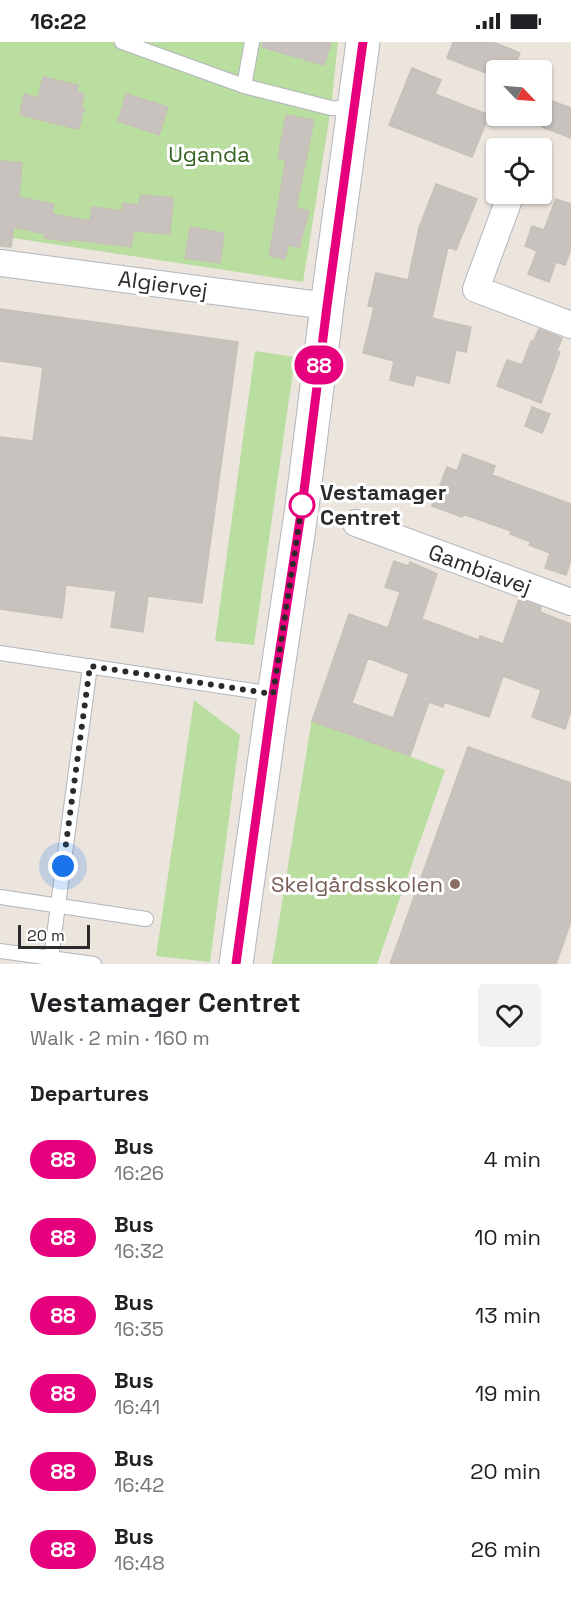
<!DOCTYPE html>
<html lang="en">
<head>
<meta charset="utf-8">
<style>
  :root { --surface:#fff; --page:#f2f2f2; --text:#202124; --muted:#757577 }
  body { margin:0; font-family:"Space Grotesk",sans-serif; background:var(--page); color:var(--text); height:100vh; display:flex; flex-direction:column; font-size:22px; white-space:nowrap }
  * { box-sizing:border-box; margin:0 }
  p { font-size:20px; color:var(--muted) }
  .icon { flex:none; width:33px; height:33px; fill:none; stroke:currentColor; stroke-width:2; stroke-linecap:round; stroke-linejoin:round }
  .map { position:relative; height:922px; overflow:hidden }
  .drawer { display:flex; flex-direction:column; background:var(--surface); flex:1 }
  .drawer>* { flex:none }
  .badge { padding:0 12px; border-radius:20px; font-size:21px; line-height:39px }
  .needle { width:39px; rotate:115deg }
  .fabs { position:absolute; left:486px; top:18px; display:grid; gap:12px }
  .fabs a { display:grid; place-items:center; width:66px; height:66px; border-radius:6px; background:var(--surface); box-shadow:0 2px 4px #0004; font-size:30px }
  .scale { position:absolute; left:18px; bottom:15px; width:72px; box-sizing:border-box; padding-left:6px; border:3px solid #2b2b2b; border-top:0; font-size:16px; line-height:21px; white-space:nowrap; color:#2b2b2b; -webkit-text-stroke:4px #fff; paint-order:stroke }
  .you { position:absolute; width:30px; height:30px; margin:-15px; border:4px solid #fff; border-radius:50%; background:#1a73e8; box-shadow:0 0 0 9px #1a73e833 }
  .map>.badge { position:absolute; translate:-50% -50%; box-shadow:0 0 0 3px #fff }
  h2 { padding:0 30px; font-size:22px; line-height:54px }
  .round { display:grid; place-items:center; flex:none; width:63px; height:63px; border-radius:6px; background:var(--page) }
  .summary { display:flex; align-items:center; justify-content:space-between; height:102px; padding:0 30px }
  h1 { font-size:28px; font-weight:800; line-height:45px }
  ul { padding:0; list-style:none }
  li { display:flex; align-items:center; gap:18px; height:78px; padding:0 30px }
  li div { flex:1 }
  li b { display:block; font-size:22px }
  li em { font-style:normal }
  li .badge { min-width:66px; font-weight:700; text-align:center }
  .status { display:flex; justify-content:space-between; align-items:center; height:42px; padding:0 30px; background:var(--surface); direction:ltr }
  .status svg { height:16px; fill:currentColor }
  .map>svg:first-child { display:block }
</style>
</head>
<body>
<div class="status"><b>16:22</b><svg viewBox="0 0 49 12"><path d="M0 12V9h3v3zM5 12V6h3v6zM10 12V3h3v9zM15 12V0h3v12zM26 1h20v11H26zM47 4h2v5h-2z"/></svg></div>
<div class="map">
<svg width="571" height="922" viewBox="0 0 571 922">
  <rect width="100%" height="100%" fill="#ece5de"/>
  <path fill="#badda0" d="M0 0H338L331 66 303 240 0 194Z
    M255 309 295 315 254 603 215 599Z
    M194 658 240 693 210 920 156 914Z
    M312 676 445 728 377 922H272Z"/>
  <path fill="#c7c2be" stroke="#c7c0b8" stroke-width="1.5" fill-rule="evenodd" d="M263 0H331L324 23 262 5Z
    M453 0H493L520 11 513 28H496V35L447 16Z
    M412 26 441 38 435 52 489 73 472 115 389 83Z
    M43 35 78 43 77 50 84 52 81 65 84 66 79 87 20 73 24 52 38 56Z
    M126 52 168 65 159 93 118 79Z
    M542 55 571 66V96L542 85Z
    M286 73 314 78 296 166 309 169 299 206 288 203 285 217 269 214 286 118 278 116Z
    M0 119 22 121 19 155 54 162 52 172 90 179 92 165 122 169 123 161 138 163 141 153 173 156 170 192 134 189 131 205 70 197V200L44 196 45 192 14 185 11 205 0 204Z
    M436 142 477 157 456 208 448 205 432 276 471 285 466 310 456 308 449 341 416 333 413 344 390 338 394 319 363 311 374 265 368 264 376 231 408 238 419 186Z
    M556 157 571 162V207L565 223 556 220 549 240 528 232 537 209 525 204 532 184 544 188Z
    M190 185 224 191 220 221 185 216Z
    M0 267 238 300 202 561 148 554 143 590 111 585 116 549 66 543 62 576 0 567V395L33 399 43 325 0 319Z
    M539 287 562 296 557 309 560 310 541 361 497 344 507 318 522 323 531 299 533 300Z
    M532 365 550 372 542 391 525 384Z
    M463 412 495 424 492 433 571 462V518L566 533 545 526 550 511 529 503 531 500 510 492 511 489 463 472 462 475 432 464 447 425 457 429Z
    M394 519 408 524 410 520 437 532 422 577 479 598 480 594 503 602 519 557 541 565 540 570 571 582V669L565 687 532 675 541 648 503 634 489 675 444 660 443 665 429 660 410 714 312 679 349 572 388 586 400 550 385 545ZM368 616 409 632 393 676 352 661Z
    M468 705 571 741V879L556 922H390Z"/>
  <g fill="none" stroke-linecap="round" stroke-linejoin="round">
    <g stroke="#b2b5bd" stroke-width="16">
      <path id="service" d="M122 0 244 44 331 66 354 67
        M244 44 252 0
        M0 611 274 652
        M0 855 146 877
        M0 909 94 922
        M51 916 90 624"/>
    </g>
    <g stroke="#b2b5bd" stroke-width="28">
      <path id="minor" d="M511 152 476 247 571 283
        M0 221 327 264
        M356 481 571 560"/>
    </g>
    <g stroke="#b2b5bd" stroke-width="35">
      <path id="tertiary" d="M236 922 270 680 302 465 327 264 363 0"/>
    </g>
    <use href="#service" stroke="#fff" stroke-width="14"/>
    <use href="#minor" stroke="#fff" stroke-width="26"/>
    <use href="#tertiary" stroke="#fff" stroke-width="33"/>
  </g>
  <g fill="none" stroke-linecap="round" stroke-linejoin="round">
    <g stroke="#fff" stroke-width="14">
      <path id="line" d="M236 922 273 652 302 465 327 264 363 0"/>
    </g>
    <use href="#line" stroke="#e6007e" stroke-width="9"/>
    <path stroke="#2b2b2b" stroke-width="6" stroke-dasharray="0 10.8" d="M63 824 90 624 273 652 302 463"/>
  </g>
  <circle fill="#fff" stroke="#e6007e" stroke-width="3" cx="302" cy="463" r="12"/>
  <circle fill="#8d6e63" stroke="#fff" stroke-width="2" cx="455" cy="842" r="6"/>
  <g text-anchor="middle" stroke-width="6" stroke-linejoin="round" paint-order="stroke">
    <g font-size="22" fill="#346221" stroke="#fff">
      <text x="209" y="120">Uganda</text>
    </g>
    <g font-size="22" fill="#2b2b2b" stroke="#fff">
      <text transform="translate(163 242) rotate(8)" y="8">Algiervej</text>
      <text transform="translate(480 527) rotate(20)" y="8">Gambiavej</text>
    </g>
    <g font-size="22" font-weight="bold" fill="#2b2b2b" stroke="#fff" text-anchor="start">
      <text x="320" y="458">Vestamager<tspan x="320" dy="25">Centret</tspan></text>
    </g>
    <g font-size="22" fill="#785e54" stroke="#fff" text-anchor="end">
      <text x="443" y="850">Skelgårdsskolen</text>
    </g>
  </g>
</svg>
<div class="fabs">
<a><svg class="needle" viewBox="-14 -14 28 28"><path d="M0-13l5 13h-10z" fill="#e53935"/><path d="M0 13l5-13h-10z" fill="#757577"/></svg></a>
<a><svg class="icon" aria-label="locate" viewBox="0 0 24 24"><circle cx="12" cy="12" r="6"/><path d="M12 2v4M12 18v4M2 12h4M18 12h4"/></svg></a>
</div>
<div class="scale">20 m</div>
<div class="you" style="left:63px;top:824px"></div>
<b class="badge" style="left:319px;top:323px;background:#e6007e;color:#fff">88</b>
</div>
<section class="drawer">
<div class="summary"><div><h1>Vestamager Centret</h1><p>Walk · 2 min · 160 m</p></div><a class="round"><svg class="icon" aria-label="heart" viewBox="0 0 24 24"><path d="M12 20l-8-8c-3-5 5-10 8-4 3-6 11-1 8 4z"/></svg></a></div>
<h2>Departures</h2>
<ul>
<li><span class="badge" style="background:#e6007e;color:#fff">88</span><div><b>Bus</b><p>16:26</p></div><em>4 min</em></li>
<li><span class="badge" style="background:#e6007e;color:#fff">88</span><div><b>Bus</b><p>16:32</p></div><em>10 min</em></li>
<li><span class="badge" style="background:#e6007e;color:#fff">88</span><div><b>Bus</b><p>16:35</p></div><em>13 min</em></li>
<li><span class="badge" style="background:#e6007e;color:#fff">88</span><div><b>Bus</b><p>16:41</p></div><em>19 min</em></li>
<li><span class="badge" style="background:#e6007e;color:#fff">88</span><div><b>Bus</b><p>16:42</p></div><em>20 min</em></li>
<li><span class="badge" style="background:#e6007e;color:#fff">88</span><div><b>Bus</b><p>16:48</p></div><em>26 min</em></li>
</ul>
</section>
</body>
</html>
